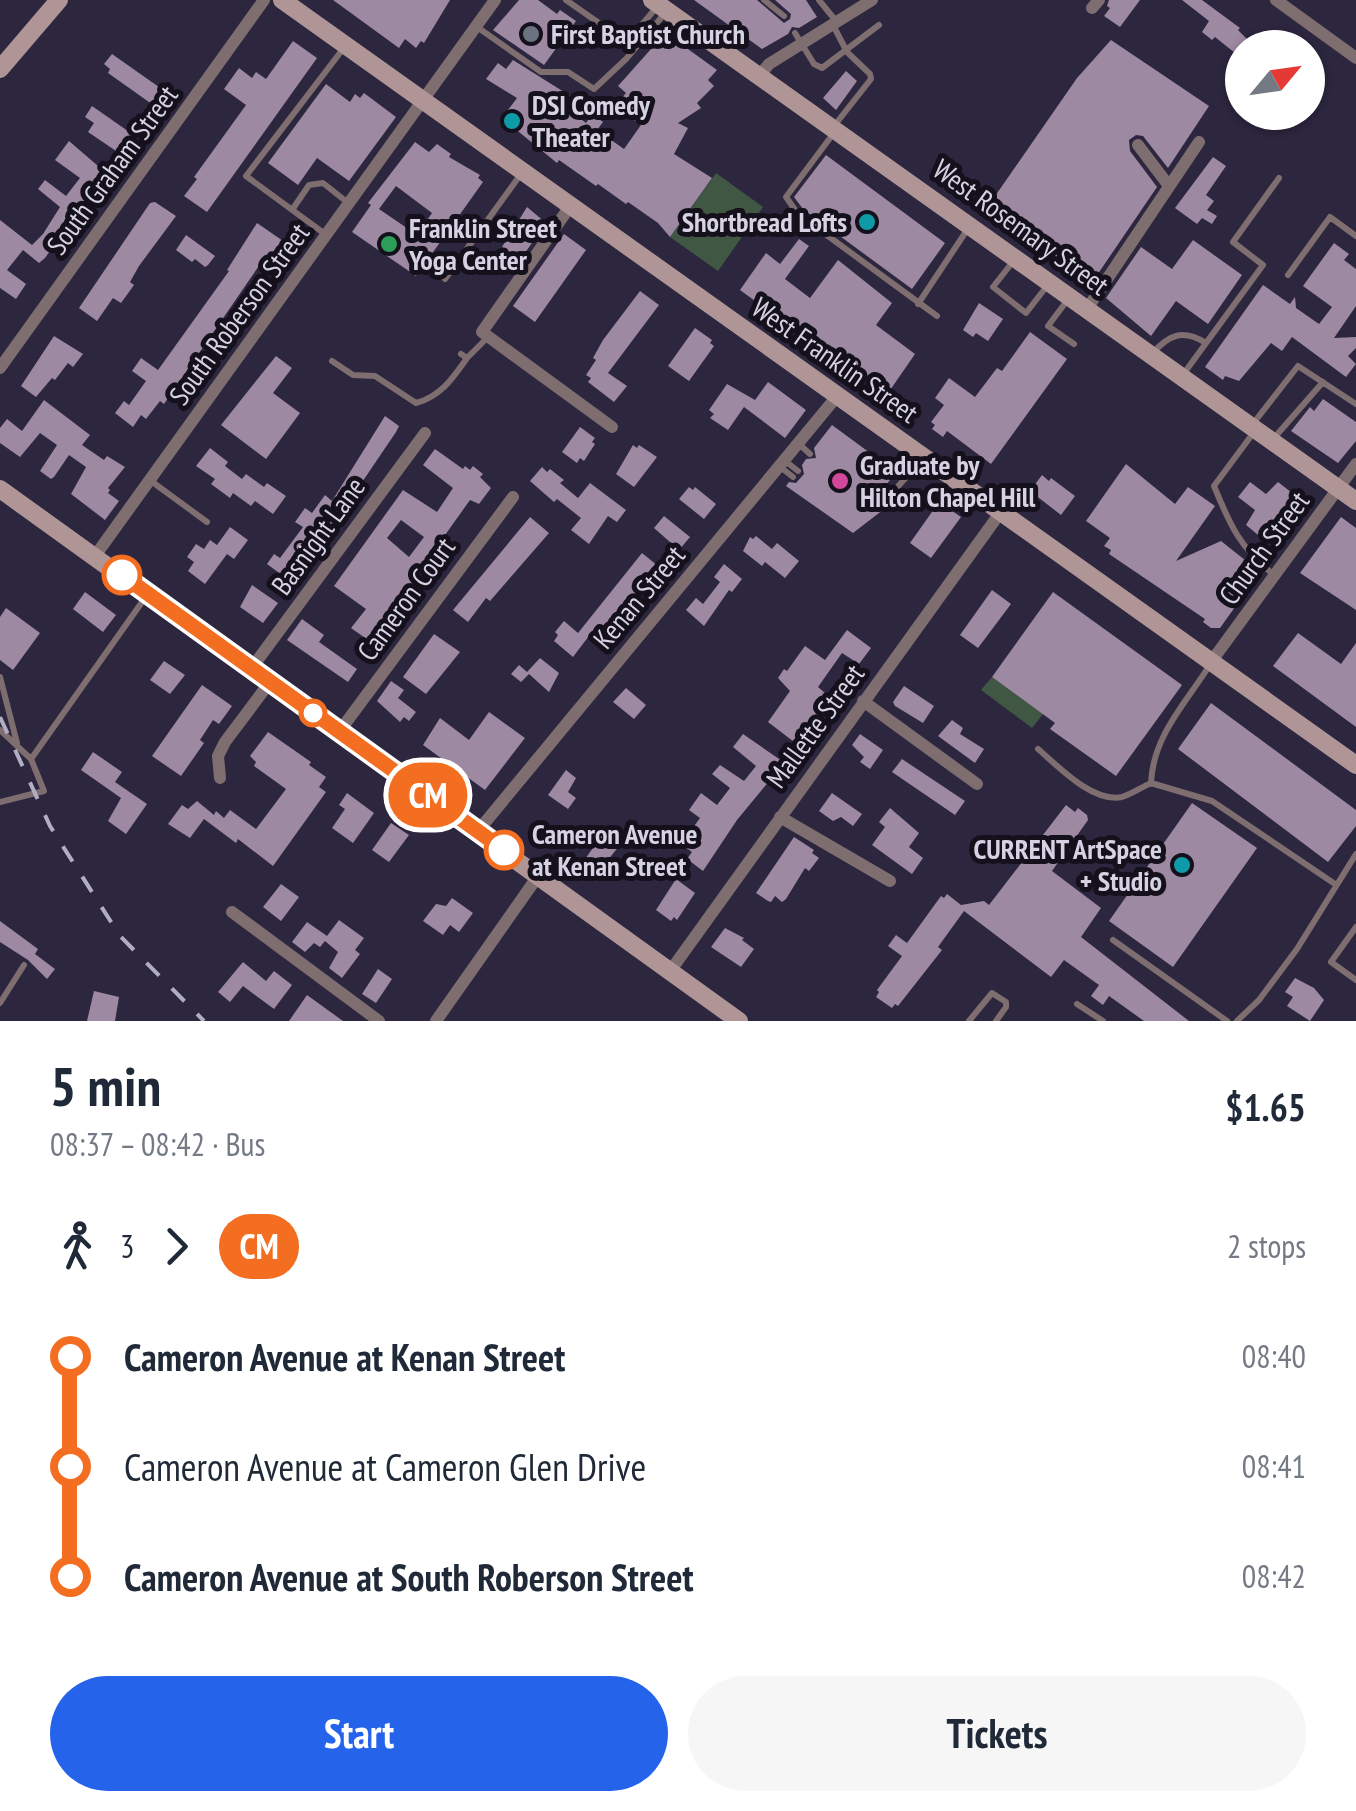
<!DOCTYPE html>
<html lang="en">
<head>
<meta charset="utf-8">
<style>
  :root { --surface:#fff; --page:#f6f6f7; --text:#1f2937; --muted:#747a83; --accent:#2563eb }
  body { margin:0; font-family:"PT Sans Narrow",sans-serif; background:var(--page); color:var(--text); height:100vh; display:flex; flex-direction:column; font-size:38px; white-space:nowrap }
  * { box-sizing:border-box; margin:0 }
  p { font-size:32px; color:var(--muted) }
  .icon { flex:none; width:55px; height:55px; fill:none; stroke:currentColor; stroke-width:2; stroke-linecap:round; stroke-linejoin:round }
  .map { position:relative; height:1021px; overflow:hidden }
  .sheet { display:flex; flex-direction:column; background:var(--surface); flex:1 }
  .sheet>* { flex:none }
  .badge { padding:0 20px; border-radius:32px; font-size:35px; line-height:65px }
  .needle { width:65px; rotate:61deg }
  .buttons { position:absolute; left:1225px; top:30px; display:grid; gap:20px }
  .buttons a { display:grid; place-items:center; width:100px; height:100px; border-radius:50%; background:var(--surface); box-shadow:0 2px 8px #0004; font-size:50px }
  .map>.badge { position:absolute; translate:-50% -50%; box-shadow:0 0 0 5px #fff }
  .legs { display:flex; align-items:center; gap:15px; height:110px; padding:0 50px; font-size:32px }
  .legs p { margin-inline-start:auto }
  .head { display:flex; align-items:center; justify-content:space-between; height:170px; padding:0 50px }
  h1 { font-size:55px; font-weight:700; line-height:75px }
  .primary-button { display:flex; gap:20px; margin-top:auto; padding:20px 50px }
  .primary-button a { flex:1; height:115px; border-radius:60px; background:var(--accent); color:#fff; font-size:40px; font-weight:700; line-height:115px; text-align:center }
  .primary-button a+a { background:var(--page); color:var(--text) }
  ul { padding:0 50px; list-style:none }
  li { display:flex; align-items:center; gap:35px; height:110px; font-size:38px }
  li i { display:grid; place-items:center; width:15px; height:100%; margin:0 12px; background:currentColor }
  li i::after { content:''; width:25px; height:25px; margin:-12px; border:8px solid; border-radius:50%; background:var(--surface) }
  li p { margin-inline-start:auto }
  li:first-child i { background:linear-gradient(#0000 50%,currentColor 0) }
  li:last-child i { background:linear-gradient(currentColor 50%,#0000 0) }
  .map>svg:first-child { display:block }
</style>
</head>
<body>
<div class="map">
<svg width="1356" height="1021" viewBox="0 0 1356 1021">
  <rect width="100%" height="100%" fill="#2c263f"/>
  <path fill="#405743" d="M716 173 763 207 718 271 670 237Z
    M992 677 1043 714 1032 728 981 690Z"/>
  <path fill="#9e89a2" fill-rule="evenodd" d="M333 0H450L424 43 421 41 416 48 405 39 399 48Z
    M519 0H538L557 14 560 10 576 21 544 65 493 30Z
    M694 0H757L784 23 790 19 791 14 775 0H806L817 17 799 28 792 27 788 34 762 49Z
    M1109 0H1140L1120 27 1104 16 1110 8 1107 6Z
    M1182 0H1202L1240 28 1238 30 1247 39 1235 53 1215 37 1212 40 1202 32 1209 21Z
    M668 30 684 41 681 44 717 70 708 80 714 86 697 103 701 108 678 123 688 128 674 154 712 178 670 237 658 223 628 202 626 204 598 184 596 186 559 160 557 163 502 118 517 98 486 79 498 63 506 69 513 60 572 97 565 107 586 123 592 114 603 122 597 130 624 149 641 125 615 106 626 93 618 86Z
    M1111 40 1209 106 1168 168 1143 136 1136 135 1129 140 1130 151 1157 187 1089 287 984 212 1077 78Z
    M293 41 317 58 207 212 184 196 197 179 194 177 246 105 224 89 239 68 252 78 256 72 266 79Z
    M112 54 166 92 156 107 108 73 110 69 104 64Z
    M846 71 857 81 836 110 823 98Z
    M326 84 350 102 355 94 360 98 364 93 396 117 349 181 317 158 298 185 268 163Z
    M92 106 135 136 122 155 88 132 94 123 85 117Z
    M69 141 105 172 45 258 39 263 23 250 7 270 26 284 16 299 0 288V220L32 245 43 234 60 207 38 189 45 180 66 196 80 178 55 160Z
    M415 142 429 152 437 144 451 154 449 157 480 175 478 178 483 182 416 276 352 232 371 205 368 203ZM396 186 432 213 417 235 379 209Z
    M826 155 945 243 912 289 803 209 794 197Z
    M1213 157 1226 166 1206 195 1214 201 1207 210 1217 216 1212 224 1202 218 1197 224 1175 208Z
    M155 202 176 216 139 266 130 282 134 285 121 303 113 298 97 321 79 308 150 203Z
    M527 207 546 223 520 260 502 247Z
    M257 223 286 243 270 265 263 260 164 404 160 401 146 419 141 415 133 427 115 413 124 401 129 405 146 381 132 371 141 358 158 370 229 271 227 270Z
    M564 234 586 250 535 322 513 306Z
    M186 235 215 256 208 265 205 267 195 259 192 262 176 250Z
    M799 239 809 246 785 279 810 298 838 260 892 303 876 325 915 354 886 396 740 290 766 253 780 264Z
    M1193 240 1242 275 1208 324 1176 301 1151 336 1106 298 1141 247 1172 269Z
    M1334 243 1349 254 1344 260 1356 269V306L1334 338 1356 337V348L1348 356 1356 364 1346 377 1292 337 1282 351 1271 343 1239 381 1225 376 1223 380 1205 367 1263 285 1290 304 1295 297 1296 308 1319 324 1332 307 1303 286Z
    M640 291 659 305 608 373 627 386 614 402 588 382 591 378 586 375 596 360 593 358 603 340Z
    M979 303 1003 319 988 341 976 333 973 337 963 330Z
    M695 328 712 340 710 343 714 346 689 381 668 366Z
    M1030 332 1067 359 991 464 947 431 943 437 932 429 935 425 931 422 944 405 935 398 949 378 975 397 997 368 1002 371Z
    M54 336 83 354 73 367 68 363 55 380 52 378 36 397 21 386Z
    M276 356 292 368 273 393 300 413 266 459 221 425Z
    M768 382 806 410 785 438 744 407 728 430 710 418 714 414 709 410 727 384 755 400Z
    M1323 399 1356 422V441L1338 463 1291 431 1310 407 1314 411Z
    M44 400 90 435 82 445 104 460 107 456 125 467 108 488 110 490 108 493 119 501 105 520 71 494 86 467 69 455 54 477 51 479 40 471 57 445 40 433 20 457 0 443V428L7 419 22 431Z
    M385 416 399 426 396 432 331 528 322 540 318 539 290 581 267 564 274 554 280 558 303 527 295 522 305 508 312 513 325 495 332 501Z
    M832 425 896 472 886 485 887 492 892 497 901 496 853 533 786 486 789 482 796 483 804 474 802 465 806 459 816 458 814 448Z
    M580 427 595 438 592 442 595 444 584 461 580 458 577 463 562 452Z
    M633 445 637 448 639 445 657 457 634 487 616 474Z
    M210 448 228 462 225 466 242 479 246 474 264 487 267 483 286 496 273 514 255 501 251 506 233 493 230 498 211 484 215 479 196 466Z
    M435 449 463 469 465 466 470 470 473 466 483 474 480 477 491 488 479 504 470 500 423 566 425 568 407 594 411 596 396 615 390 611 368 640 351 628 366 609 334 586 403 490 437 512 453 488 423 465ZM401 520 424 537 409 557 387 538Z
    M1126 464 1175 504 1188 487 1215 506 1176 561 1221 541 1260 572 1220 628H1211L1203 622 1205 619 1109 554 1111 550 1104 546 1110 538 1086 521Z
    M542 467 547 472 550 469 564 480 560 483 578 498 590 483 626 510 617 522 608 516 589 544 571 530 581 518 557 499 554 502 530 481Z
    M1042 475 1049 481 1051 478 1075 496 1061 515 1030 491Z
    M1250 482 1266 494 1278 482 1296 496 1288 506 1292 512 1280 528 1273 526 1263 539 1246 525 1255 510 1238 497Z
    M689 487 693 490 695 487 716 504 704 519 679 499Z
    M939 502 961 517 931 558 910 543Z
    M664 516 690 537 679 550 654 528Z
    M530 517 549 533 490 601 486 598 468 622 453 610Z
    M1341 517 1356 528V610L1300 573Z
    M230 527 248 540 234 559 227 554 205 584 188 571 194 562 187 557 196 544 204 549 210 540 217 545Z
    M756 536 772 549 777 543 799 561 785 578 765 562 762 566 743 551 750 537 753 539Z
    M642 553 658 566 635 594 638 596 607 632 598 624 573 657 554 641 558 635 555 632 564 621 578 633Z
    M724 564 742 579 732 592 729 590 704 626 686 610 696 598 703 604 720 582 714 577Z
    M252 585 278 603 263 623 240 607Z
    M992 590 1011 604 978 648 960 635Z
    M85 592 116 615 103 632 73 609Z
    M1053 592 1182 685 1116 776 1050 729 1055 723 992 677Z
    M6 608 40 633 13 670 0 660V617Z
    M302 619 324 635 319 642 357 669 348 682 287 640Z
    M847 630 871 648 859 664 842 653 818 687 832 699 798 745 768 722 790 691 778 678 784 669 787 671 805 646 825 660Z
    M1298 633 1341 664 1356 643V727L1273 666Z
    M434 634 460 652 426 694 403 677Z
    M540 658 559 673 549 692 529 674 521 682 511 674 519 665 527 672Z
    M164 661 185 675 170 694 150 680Z
    M391 681 404 690 398 698 416 712 409 721 404 717 400 722 377 701Z
    M202 685 232 706 219 724 213 720 200 740 204 743 181 776 152 756Z
    M904 686 934 706 923 723 895 706 893 702Z
    M626 688 646 705 634 719 613 702Z
    M1211 703 1356 810V826L1328 862 1178 749Z
    M489 712 525 738 485 790 423 745 440 718 469 740Z
    M952 720 963 728 960 734 984 749 975 763 938 736Z
    M268 732 311 762 309 765 326 777 319 787 326 792 273 866 238 839 236 843 204 819 190 838 168 824 182 805 188 809 197 801 214 815 216 811 224 818 230 810 256 829 286 789 254 766 256 762 250 756Z
    M743 734 782 761 777 768 779 769 737 820 703 871 687 859 692 852 681 844 700 818 689 810 701 793 717 805 730 788 712 774 720 765 744 781 756 766 733 747Z
    M860 734 883 750 870 769 860 762 864 757 852 745Z
    M93 752 122 772 115 782 147 804 126 834 108 821 121 798 81 770Z
    M902 759 965 801 955 815 892 772Z
    M566 770 576 778 568 792 576 798 568 809 548 795Z
    M347 793 374 813 353 843 332 828 345 809 339 805Z
    M832 793 862 814 853 826 841 817 833 821 819 811Z
    M1192 803 1257 848 1173 967 1109 921Z
    M1066 805 1075 812 1078 808 1087 815 1088 820 1052 871 1101 908 1081 937 1189 1021H1144L1109 996 1103 1005 1091 996 1099 985 1064 960 1051 977 964 911 938 947 942 950 898 1006 895 1004 892 1008 876 997 879 992 877 990 902 956 888 946 896 935 907 943 941 896 944 898 947 894 961 905 984 901 989 905Z
    M890 808 919 833 909 847 923 858 912 874 872 845 885 827 879 822Z
    M391 823 409 835 389 862 372 850Z
    M603 834 619 846 600 870 585 859Z
    M794 837 814 850 812 853 819 858 809 871 805 868 786 899 782 902 775 896 771 902 768 901 756 893Z
    M676 879 695 893 677 920 674 917 671 921 656 910Z
    M281 884 299 897 281 921 263 907Z
    M452 898 473 913 459 932 450 925 443 935 423 921 436 904 446 906Z
    M339 920 364 938 355 950 360 954 342 978 329 968 338 952 325 941 320 947 314 943 305 952 292 942 307 922 327 936Z
    M0 921 38 949 35 954 55 969 47 979 28 960 0 942Z
    M725 928 744 938 742 940 754 949 741 967 711 947Z
    M243 962 266 981 274 971 292 985 274 1009 243 986 230 1002 218 992Z
    M378 969 392 979 376 1003 362 994Z
    M1295 978 1314 988 1324 1000 1310 1021 1287 1006 1293 997 1285 992Z
    M94 991 119 997 115 1021H87Z
    M307 995 343 1021H289Z"/>
  <g fill="none" stroke-linecap="round" stroke-linejoin="round">
    <path stroke="#7f6e6f" stroke-width="6" d="M566 0 619 37 639 28 656 8
      M764 0 784 16
      M819 0 836 21
      M833 25 847 52 870 74 871 79 834 126
      M477 27 541 72H568L594 89 626 59 666 12
      M795 33 814 64 822 68 879 25
      M833 134 786 197 798 214 937 316
      M292 210 309 185 323 183 347 202
      M325 234 246 176 346 45
      M1015 259 993 287 1026 313 1047 286
      M1288 275 1330 217 1356 236
      M445 279 521 174
      M1069 298 1048 326 1074 344
      M918 304 967 230
      M461 354 467 358 488 337
      M1152 354C1169 334 1183 329 1206 343
      M332 361 353 375 375 376 416 403C441 396 453 378 467 358
      M1182 376 1263 265 1233 242 1279 178
      M1252 425 1298 366 1356 404
      M1254 432 1214 486C1230 525 1240 548 1274 575
      M1274 438 1323 382
      M799 444 810 454
      M784 460 798 471
      M779 466 793 477
      M151 481 207 522
      M894 491 923 458
      M0 677 17 743
      M0 730 31 759
      M1038 749C1058 766 1092 803 1122 797 1132 794 1142 787 1151 783L1212 801 1335 884
      M1151 783C1153 735 1187 702 1211 663
      M0 802 44 791 31 759 147 595
      M1356 927 1331 962 1356 980
      M1113 940 1227 1021
      M0 1003 24 965
      M1077 1004 1103 1021
      M969 1021 992 993 1006 1002V1007L996 1021
      M1237 1021 1259 1000 1297 949 1356 854"/>
    <path stroke="#7f6e6f" stroke-width="12" d="M1276 0 1356 58
      M1092 8 1099 0
      M760 75 769 64 872 0
      M1138 145 1169 186
      M571 205 482 332 612 427
      M1087 309 1199 142
      M0 368 264 0
      M95 556 495 0
      M1211 662 1356 464
      M251 669 425 433
      M863 701 977 784
      M339 732 513 497
      M220 778 218 756 225 742 270 682
      M780 817 890 881
      M478 831 838 395
      M232 912 379 1021
      M671 970 1000 513
      M436 1021 538 876"/>
    <path stroke="#af9596" stroke-width="18" d="M282 0 1356 765
      M652 0 1356 501
      M0 69 59 0
      M0 489 739 1021"/>
    <path stroke="#b2aec1" stroke-width="4" stroke-dasharray="18 18" stroke-linecap="butt" d="M0 717 50 826 120 936 204 1021"/>
  </g>
  <g fill="none" stroke-linecap="round" stroke-linejoin="round">
    <g stroke="#fff" stroke-width="22">
      <path id="line-1" d="M122 575 504 850"/>
    </g>
    <use href="#line-1" stroke="#f36e21" stroke-width="15"/>
  </g>
  <circle fill="#6b7280" stroke="#14111c" stroke-width="4" cx="531" cy="34" r="10"/>
  <g fill="#0f9aa8" stroke="#14111c" stroke-width="4">
    <circle cx="512" cy="121" r="10"/>
    <circle cx="867" cy="222" r="10"/>
    <circle cx="1182" cy="865" r="10"/>
  </g>
  <circle fill="#2e9e5b" stroke="#14111c" stroke-width="4" cx="389" cy="244" r="10"/>
  <circle fill="#d1479c" stroke="#14111c" stroke-width="4" cx="840" cy="481" r="10"/>
  <g fill="#fff" stroke="#f36e21" stroke-width="5">
    <circle cx="122" cy="575" r="18"/>
    <circle cx="313" cy="713" r="12"/>
    <circle cx="504" cy="850" r="18"/>
  </g>
  <g text-anchor="middle" stroke-width="10" stroke-linejoin="round" paint-order="stroke">
    <g font-size="28" font-weight="bold" fill="#d6d2e3" stroke="#14111c" text-anchor="start">
      <text x="551" y="44">First Baptist Church</text>
      <text x="532" y="115">DSI Comedy<tspan x="532" dy="32">Theater</tspan></text>
      <text x="847" y="232" text-anchor="end">Shortbread Lofts</text>
      <text x="409" y="238">Franklin Street<tspan x="409" dy="32">Yoga Center</tspan></text>
      <text x="860" y="475">Graduate by<tspan x="860" dy="32">Hilton Chapel Hill</tspan></text>
      <text x="1162" y="859" text-anchor="end">CURRENT ArtSpace<tspan x="1162" dy="32">+ Studio</tspan></text>
    </g>
    <g font-size="28" fill="#d6d2e3" stroke="#14111c">
      <text transform="translate(112 170) rotate(-54)" y="10">South Graham Street</text>
      <text transform="translate(1021 227) rotate(36)" y="10">West Rosemary Street</text>
      <text transform="translate(239 314) rotate(-54)" y="10">South Roberson Street</text>
      <text transform="translate(835 360) rotate(35)" y="10">West Franklin Street</text>
      <text transform="translate(318 536) rotate(-54)" y="10">Basnight Lane</text>
      <text transform="translate(1264 548) rotate(-54)" y="10">Church Street</text>
      <text transform="translate(639 597) rotate(-50)" y="10">Kenan Street</text>
      <text transform="translate(406 599) rotate(-54)" y="10">Cameron Court</text>
      <text transform="translate(815 726) rotate(-54)" y="10">Mallette Street</text>
    </g>
    <g font-size="28" font-weight="bold" fill="#d6d2e3" stroke="#14111c" text-anchor="start">
      <text x="532" y="844">Cameron Avenue<tspan x="532" dy="32">at Kenan Street</tspan></text>
    </g>
  </g>
</svg>
<div class="buttons">
<a><svg class="needle" viewBox="-14 -14 28 28"><path d="M0-13l5 13h-10z" fill="#e53935"/><path d="M0 13l5-13h-10z" fill="#747a83"/></svg></a>
</div>
<b class="badge" style="left:428px;top:795px;background:#f36e21;color:#fff">CM</b>
</div>
<section class="sheet">
<div class="head"><div><h1>5 min</h1><p>08:37 – 08:42 · Bus</p></div><b>$1.65</b></div>
<div class="legs"><svg class="icon" aria-label="walk" viewBox="0 0 24 24"><circle cx="13" cy="4" r="2"/><path d="M13 8l-2 6 4 7M11 14l-3 7M7 12l3-4h3l4 4"/></svg>3<svg class="icon" aria-label="forward" viewBox="0 0 24 24"><path d="M9 5l7 7-7 7"/></svg><b class="badge" style="background:#f36e21;color:#fff">CM</b><p>2 stops</p></div>
<ul>
<li><i style="color:#f36e21"></i><b>Cameron Avenue at Kenan Street</b><p>08:40</p></li>
<li><i style="color:#f36e21"></i><span>Cameron Avenue at Cameron Glen Drive</span><p>08:41</p></li>
<li><i style="color:#f36e21"></i><b>Cameron Avenue at South Roberson Street</b><p>08:42</p></li>
</ul>
<div class="primary-button"><a>Start</a><a>Tickets</a></div>
</section>
</body>
</html>
